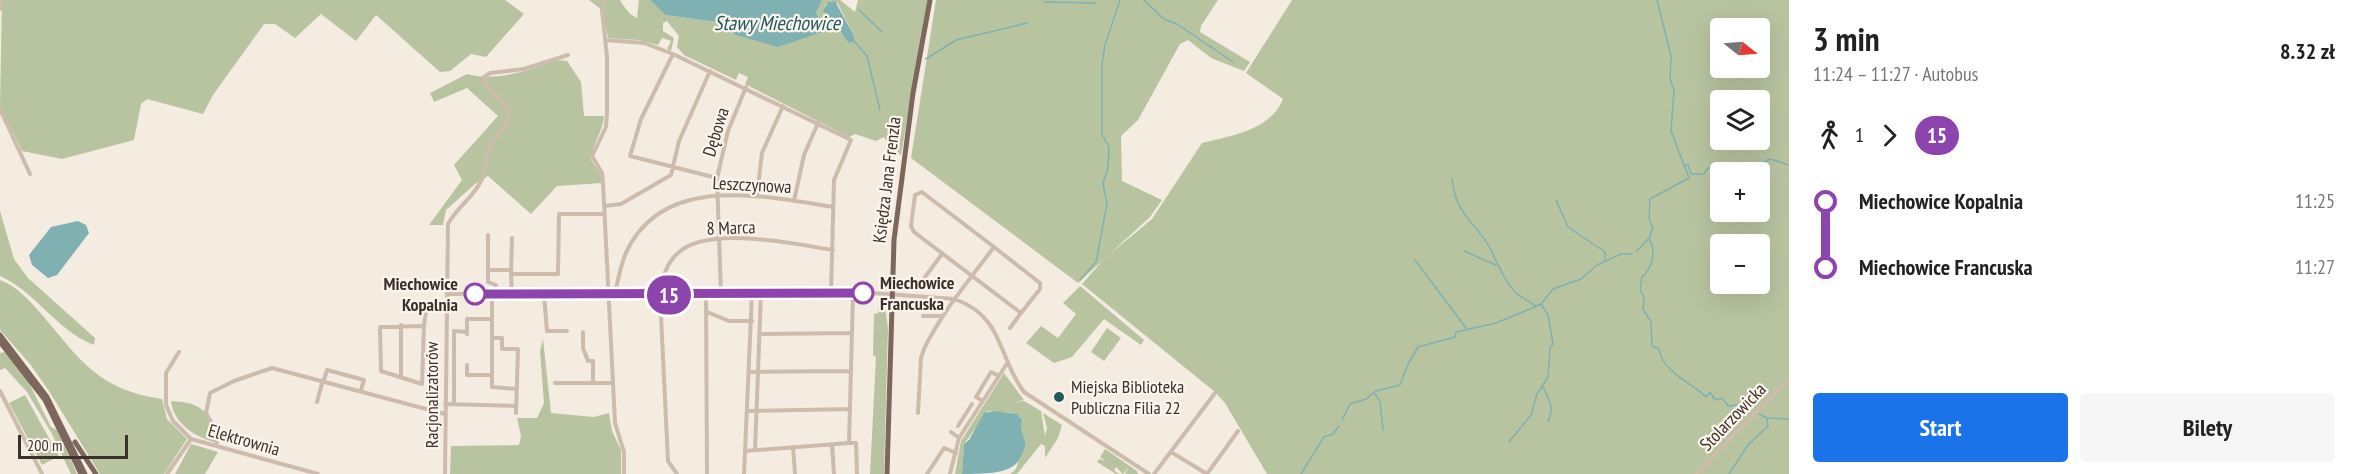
<!DOCTYPE html>
<html lang="pl">
<head>
<meta charset="utf-8">
<style>
  :root { --surface:#fff; --page:#f6f6f6; --text:#222; --muted:#767676; --accent:#1a73e8 }
  body { margin:0; font-family:"PT Sans Narrow",sans-serif; background:var(--page); color:var(--text); height:100vh; display:flex; flex-direction:column; font-size:22px; white-space:nowrap }
  * { box-sizing:border-box; margin:0 }
  p { font-size:20px; color:var(--muted) }
  .icon { flex:none; width:33px; height:33px; fill:none; stroke:currentColor; stroke-width:2; stroke-linecap:round; stroke-linejoin:round }
  .map { position:relative; flex:1; overflow:hidden }
  .details { display:flex; flex-direction:column; background:var(--surface); width:570px }
  .details>* { flex:none }
  .badge { padding:0 12px; border-radius:20px; font-size:21px; line-height:39px }
  .needle { width:39px; rotate:107deg }
  .buttons { position:absolute; left:1710px; top:18px; display:grid; gap:12px }
  .buttons a { display:grid; place-items:center; width:60px; height:60px; border-radius:6px; background:var(--surface); box-shadow:0 6px 24px #0002; font-size:30px }
  .scale { position:absolute; left:18px; bottom:15px; width:110px; box-sizing:border-box; padding-left:6px; border:3px solid #3b302b; border-top:0; font-size:16px; line-height:21px; white-space:nowrap; color:#3b302b; -webkit-text-stroke:4px #fbf5ee; paint-order:stroke }
  .map>.badge { position:absolute; translate:-50% -50%; box-shadow:0 0 0 3px #fff }
  .legs { display:flex; align-items:center; gap:9px; height:66px; padding:0 24px; font-size:20px }
  .legs p { margin-inline-start:auto }
  .overview { display:flex; align-items:center; justify-content:space-between; height:102px; padding:0 24px }
  h1 { font-size:33px; font-weight:700; line-height:45px }
  .cta { display:flex; gap:12px; margin-top:auto; padding:12px 24px }
  .cta a { flex:1; height:69px; border-radius:6px; background:var(--accent); color:#fff; font-size:24px; font-weight:700; line-height:69px; text-align:center }
  .cta a+a { background:var(--page); color:var(--text) }
  ul { padding:0 24px; list-style:none }
  li { display:flex; align-items:center; gap:21px; height:66px; font-size:22px }
  li i { display:grid; place-items:center; width:9px; height:100%; margin:0 8px; background:currentColor }
  li i::after { content:''; width:15px; height:15px; margin:-8px; border:4px solid; border-radius:50%; background:var(--surface) }
  li p { margin-inline-start:auto }
  li:first-child i { background:linear-gradient(#0000 50%,currentColor 0) }
  li:last-child i { background:linear-gradient(currentColor 50%,#0000 0) }
  main { display:flex; flex:1; min-height:0 }
  .map>svg:first-child { display:block }
</style>
</head>
<body>
<main>
<div class="map">
<svg width="1789" height="474" viewBox="0 0 1789 474">
  <rect width="100%" height="100%" fill="#f4ebe1"/>
  <path fill="#b8c4a0" fill-rule="evenodd" d="M2 0H505L524 14 486 57 471 54 450 71 440 72 376 15 356 41 321 14 295 38 275 24H264L213 95 203 114 147 99 141 104 134 140 62 159 22 151 0 106Z
    M589 0H622L620 1 630 14 637 18 639 0H650L665 15 717 22 736 35 823 25 816 13 822 0H840L855 12 858 0H928L901 155 890 148 884 137 876 141 855 134 849 137 745 84 748 77 739 73 736 80 684 55 677 47 679 36 667 21 663 23V31L674 38 671 51 667 49 671 41 662 38 658 45 638 40 608 38 602 10ZM831 1 838 4 854 36 846 40C840 28 828 18 825 5Z
    M936 0H1218L1201 26 1200 32 1250 62 1244 71 1211 58 1188 40 1180 44 1138 120 1121 136 1122 181 1162 200 1150 217 1078 283 911 158Z
    M1292 0H1789V474H1267L1225 403 1215 392 1082 284 1105 258 1152 219 1202 143C1231 136 1271 130 1283 99L1246 73ZM1720 28H1760V68H1720ZM1720 100H1760V140H1720ZM1720 172H1760V212H1720ZM1720 244H1760V284H1720Z
    M556 60 567 61 581 82 584 116H604C603 132 592 144 591 160L600 173 602 183 557 186 531 214 488 176 475 184 446 210 443 225H429L462 180 454 165 498 116 467 88 434 102 430 93 467 74C494 82 530 71 556 60Z
    M0 211 14 259 28 278 95 338 94 345C57 331 36 292 0 276Z
    M0 280C17 286 32 303 43 316 81 361 99 390 162 399L167 419 187 439 164 474H100L49 391 30 364 0 330Z
    M1080 286 1144 340 1141 345 1104 319 1072 357 1054 363 1026 343 1041 326 1058 338 1076 314 1063 303Z
    M879 301H884L888 328 884 474H870L876 357 873 355 874 314 878 313Z
    M1107 328 1121 338 1104 361 1091 352Z
    M543 339 551 413 594 417 609 413 612 431 621 450V474H450L451 446 519 445 521 436 517 418H537L544 403 540 351Z
    M5 352 27 379 51 427 57 430 77 474H71L52 434 27 392 5 368 0 370V353Z
    M1004 373 1024 400 1013 403 1024 401 1041 411 1045 436 1047 428 1043 413 1062 425 1058 438 1045 458V446L1041 444 1017 474H1010L1016 469 1025 441 1019 427 1020 417 1012 413 988 411 964 444 962 474H955L961 441Z
    M25 395 59 456 42 465 9 403Z
    M171 401C205 403 209 412 217 443 196 437 174 425 171 401Z
    M191 444 218 452 205 474H175Z
    M1105 449 1137 471 1138 474H1125L1128 468 1123 474 1116 467 1114 470 1119 474H1116L1097 462 1099 459 1105 461 1100 457Z"/>
  <path fill="#7fb0b2" d="M650 0H822L816 13 823 25 822 32 778 47 736 35 717 22 665 15Z
    M835 1 854 36V41L850 43 846 40 834 20 823 11 828 2Z
    M78 221 86 225 89 233 57 275 48 278 32 265 29 255 51 227Z
    M994 411 1017 414 1022 420C1019 429 1023 433 1025 442 1026 448 1022 454 1019 460 1011 474 984 474 962 474L964 444 969 440 984 413Z"/>
  <g fill="none" stroke-linecap="round" stroke-linejoin="round">
    <path stroke="#7fb0b2" stroke-width="1.5" d="M1144 0 1164 19 1177 24 1233 62
      M1657 0 1671 56 1670 79 1674 90 1671 131 1689 178 1650 199 1649 219 1653 228 1649 239C1657 250 1652 269 1642 277L1640 289 1644 297 1643 309 1651 322 1652 346 1659 349C1663 373 1691 382 1706 397L1710 392 1715 400 1722 398 1728 406 1739 405 1749 408
      M1044 2 1095 3
      M858 9 882 32
      M854 41 867 56 880 110
      M926 59 956 40 1027 23
      M1684 166 1688 165 1691 174H1704L1708 168 1726 169 1733 166 1757 171 1760 164 1770 159 1789 165
      M1452 178C1456 218 1476 221 1491 250 1498 265 1505 281 1516 293 1521 298 1529 300 1535 306
      M1556 200 1568 227 1605 252V260
      M1464 251 1496 265
      M1637 251 1648 239
      M1415 260 1466 328
      M1080 280 1096 262 1107 204 1103 183 1108 168 1109 147 1102 134V64L1105 45 1120 0
      M1543 387C1549 399 1555 409 1548 421
      M1375 394 1380 401 1383 430
      M1759 414 1767 418 1789 419
      M1342 420 1350 404 1366 399 1376 391 1400 385 1408 364 1418 347 1455 337 1456 332 1496 323 1530 309 1541 304 1553 289 1581 279 1597 265 1621 254H1632
      M1509 442 1531 415 1537 394 1548 377 1550 348 1553 344 1548 315 1541 304
      M1301 474 1324 437 1333 434 1339 426
      M1729 474 1748 445 1768 426 1767 418"/>
    <path stroke="#cdbbac" stroke-width="4" d="M604 0 602 10 607 57V112L606 127 592 156 602 173 603 183 615 423 624 452V474
      M0 9 1 0
      M605 40 644 43 673 54 851 140 834 180 831 293
      M673 54 641 119 630 156 717 178
      M0 109 30 174
      M757 195 762 153 783 106
      M794 201 804 155 818 123
      M604 206 621 204 671 175 679 141 710 71
      M488 235V282L496 285
      M512 238 511 274H558L559 214H605
      M488 270H511
      M511 274 512 294
      M925 277 942 254
      M853 293 849 443H856L857 474
      M447 294 871 293 955 299C1005 318 997 356 1024 392L1149 474
      M492 294V387L517 389
      M706 294 707 474
      M721 294 717 178 728 131 746 87
      M544 295 547 331H567
      M614 295C618 282 620 268 625 255 661 172 764 196 833 207
      M707 312 729 321H752
      M923 316H943
      M401 325V377
      M424 326 380 327 381 371 422 384 424 326 427 304H446
      M1010 328 1021 313
      M583 332V348L588 361H593V383
      M467 334V319H492
      M759 334 852 333
      M492 338H502V349H518L516 413
      M179 352 166 373V405L173 421 191 439 318 474
      M467 365V375H492
      M749 372 851 371
      M324 380 327 370 364 380 361 390
      M555 383H613
      M0 391 42 474
      M983 401 976 397 991 372 999 376
      M317 402 323 380
      M445 404 516 406
      M454 404V331L467 332
      M748 411 850 409
      M918 413 921 358 924 349C942 312 970 279 994 247L922 192 915 195 911 226 914 232 1021 313 1040 289V283L994 247
      M958 426 972 404
      M951 432 959 438
      M832 445 834 474
      M217 446 215 429 206 413 210 393 234 381 272 368 445 414
      M793 447 795 474
      M755 450 761 293
      M745 451 849 443
      M1171 452 1207 474
      M167 474 191 439
      M445 474 448 224C457 207 475 196 482 179 487 169 484 156 489 147 495 136 508 128 508 115 508 97 484 93 484 77L490 73 524 69 568 55
      M677 474 668 461 660 295C663 279 665 264 678 253 709 225 794 244 833 250
      M744 474 752 293
      M927 474 944 448 956 453
      M950 474 959 438 1008 362
      M1154 474 1215 393
      M1207 474 1238 431
      M1696 474 1789 379"/>
    <path stroke="#7d675c" stroke-width="5" d="M0 335 47 397 85 474
      M0 342 45 400 81 474
      M75 442 96 474
      M887 474 894 240 913 93 930 0"/>
  </g>
  <g fill="none" stroke-linecap="round" stroke-linejoin="round">
    <g stroke="#fff" stroke-width="14">
      <path id="line-1" d="M475 294 863 293"/>
    </g>
    <use href="#line-1" stroke="#8e44ad" stroke-width="9"/>
  </g>
  <g fill="#fff" stroke="#8e44ad" stroke-width="3">
    <circle cx="863" cy="293" r="10"/>
    <circle cx="475" cy="294" r="10"/>
  </g>
  <circle fill="#1f5a5e" stroke="#fbf5ee" stroke-width="2" cx="1059" cy="397" r="6"/>
  <g text-anchor="middle" stroke-width="4.5" stroke-linejoin="round" paint-order="stroke">
    <g font-size="18" fill="#3b302b" stroke="#fbf5ee">
      <text transform="translate(716 132) rotate(-73)" y="6">Dębowa</text>
      <text transform="translate(887 180) rotate(-83)" y="6">Księdza Jana Frenzla</text>
      <text transform="translate(752 185) rotate(3)" y="6">Leszczynowa</text>
      <text transform="translate(731 228) rotate(-2)" y="6">8 Marca</text>
      <text transform="translate(432 395) rotate(-90)" y="6">Racjonalizatorów</text>
      <text transform="translate(1733 417) rotate(-46)" y="6">Stolarzowicka</text>
      <text transform="translate(244 440) rotate(16)" y="6">Elektrownia</text>
    </g>
    <g font-size="18" font-weight="bold" fill="#3b302b" stroke="#fbf5ee" text-anchor="start">
      <text x="880" y="289">Miechowice<tspan x="880" dy="21">Francuska</tspan></text>
      <text x="458" y="290" text-anchor="end">Miechowice<tspan x="458" dy="21">Kopalnia</tspan></text>
    </g>
    <g font-size="18" fill="#3b302b" stroke="#fbf5ee" text-anchor="start">
      <text x="1071" y="393">Miejska Biblioteka<tspan x="1071" dy="21">Publiczna Filia 22</tspan></text>
    </g>
    <g font-size="20" font-style="italic" fill="#1f5a5e" stroke="#fbf5ee">
      <text x="777" y="30">Stawy Miechowice</text>
    </g>
  </g>
</svg>
<div class="buttons">
<a><svg class="needle" viewBox="-14 -14 28 28"><path d="M0-13l5 13h-10z" fill="#e53935"/><path d="M0 13l5-13h-10z" fill="#767676"/></svg></a>
<a><svg class="icon" aria-label="layers" viewBox="0 0 24 24"><path d="M12 4l9 5-9 5-9-5zM3 14l9 5 9-5"/></svg></a>
<a>+</a>
<a>−</a>
</div>
<div class="scale">200 m</div>
<b class="badge" style="left:669px;top:295px;background:#8e44ad;color:#fff">15</b>
</div>
<section class="details">
<div class="overview"><div><h1>3 min</h1><p>11:24 – 11:27 · Autobus</p></div><b>8.32 zł</b></div>
<div class="legs"><svg class="icon" aria-label="walk" viewBox="0 0 24 24"><circle cx="13" cy="4" r="2"/><path d="M13 8l-2 6 4 7M11 14l-3 7M7 12l3-4h3l4 4"/></svg>1<svg class="icon" aria-label="forward" viewBox="0 0 24 24"><path d="M9 5l7 7-7 7"/></svg><b class="badge" style="background:#8e44ad;color:#fff">15</b></div>
<ul>
<li><i style="color:#8e44ad"></i><b>Miechowice Kopalnia</b><p>11:25</p></li>
<li><i style="color:#8e44ad"></i><b>Miechowice Francuska</b><p>11:27</p></li>
</ul>
<div class="cta"><a>Start</a><a>Bilety</a></div>
</section>
</main>
</body>
</html>
